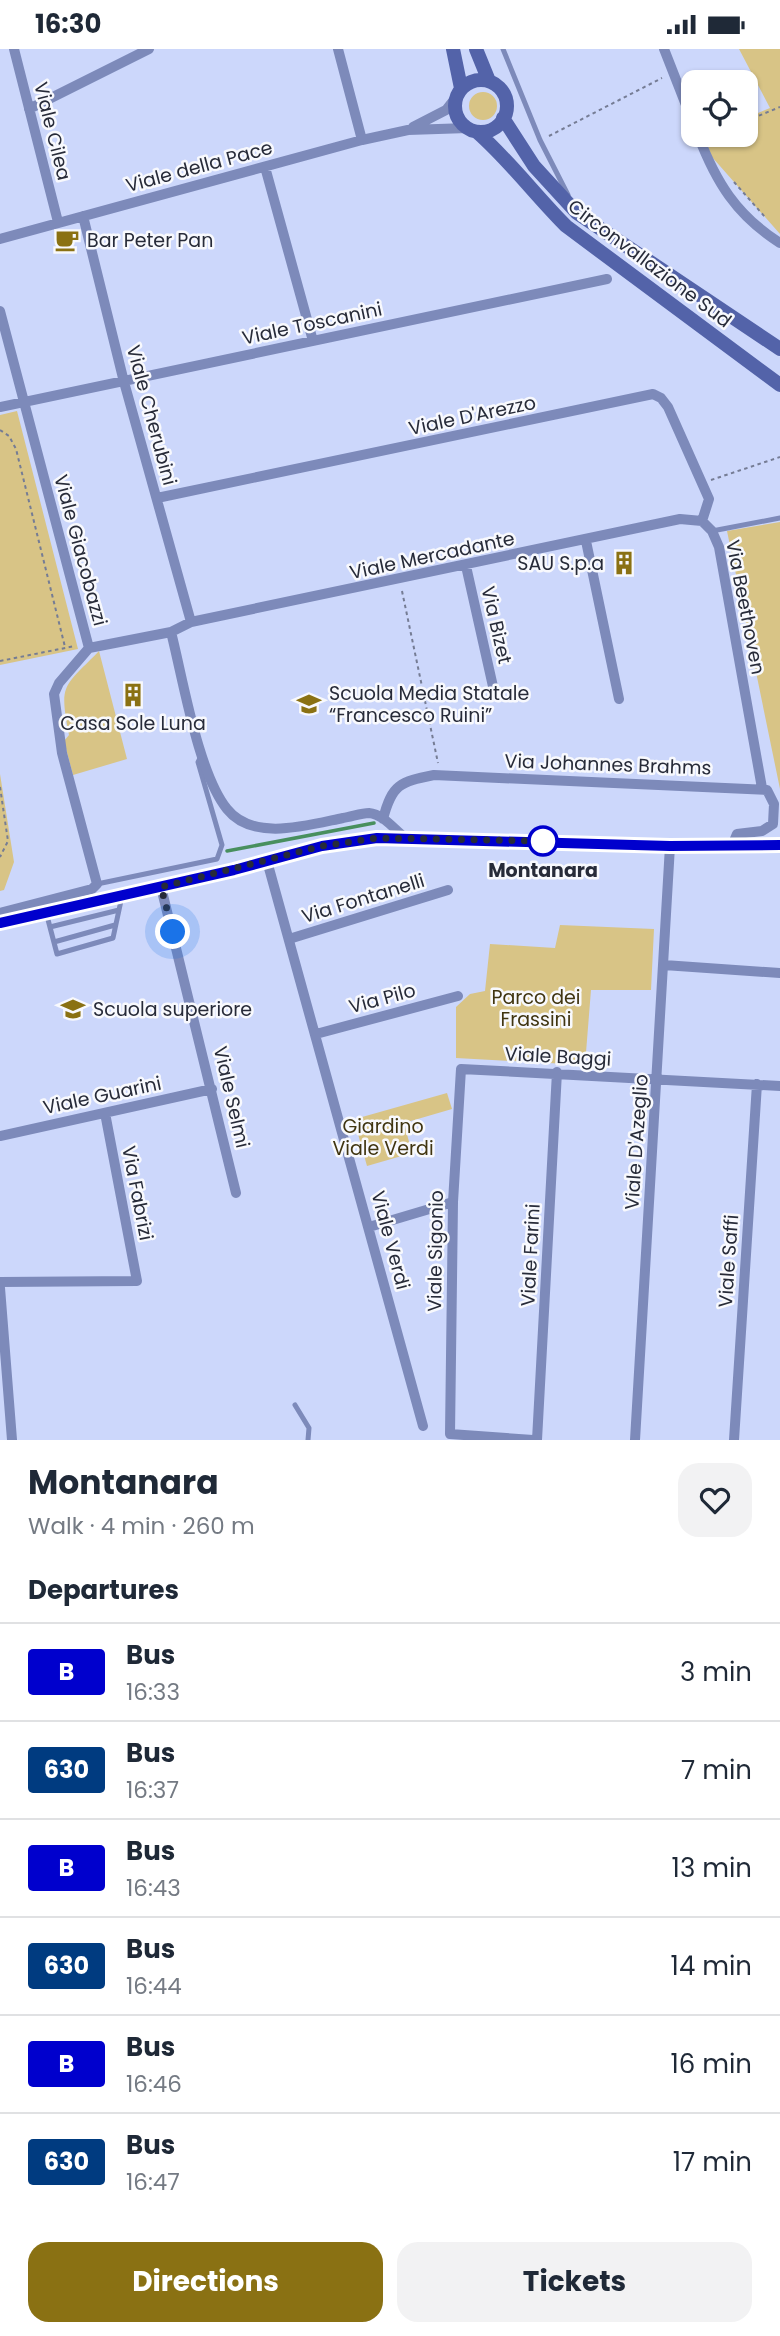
<!DOCTYPE html>
<html lang="en">
<head>
<meta charset="utf-8">
<style>
  :root { --surface:#fff; --page:#f2f2f3; --text:#1f2937; --muted:#747a83; --line:#e0e1e3; --accent:#8a7113 }
  body { margin:0; font-family:Poppins,sans-serif; background:var(--page); color:var(--text); height:100vh; display:flex; flex-direction:column; font-size:26px; white-space:nowrap }
  * { box-sizing:border-box; margin:0 }
  p { font-size:23px; color:var(--muted) }
  .icon { flex:none; width:38px; height:38px; fill:none; stroke:currentColor; stroke-width:2; stroke-linecap:round; stroke-linejoin:round }
  .map { position:relative; height:1391px; overflow:hidden }
  .details { display:flex; flex-direction:column; background:var(--surface); flex:1 }
  .details>* { flex:none }
  .badge { padding:0 14px; border-radius:5px; font-size:24px; line-height:46px }
  .tools { position:absolute; left:681px; top:21px; display:grid; gap:14px }
  .tools a { display:grid; place-items:center; width:77px; height:77px; border-radius:14px; background:var(--surface); box-shadow:0 2px 5px #0004; font-size:35px }
  .you { position:absolute; width:35px; height:35px; margin:-18px; border:5px solid #fff; border-radius:50%; background:#1a73e8; box-shadow:0 0 0 10px #1a73e833 }
  .map>.badge { position:absolute; translate:-50% -50%; box-shadow:0 0 0 4px #fff }
  h2 { padding:0 28px; font-size:26px; line-height:63px }
  .round { display:grid; place-items:center; flex:none; width:74px; height:74px; border-radius:21px; background:var(--page) }
  .head { display:flex; align-items:center; justify-content:space-between; height:119px; padding:0 28px }
  h1 { font-size:33px; font-weight:700; line-height:52px }
  .cta { display:flex; gap:14px; margin-top:auto; padding:14px 28px }
  .cta a { flex:1; height:80px; border-radius:21px; background:var(--accent); color:#fff; font-size:28px; font-weight:700; line-height:80px; text-align:center }
  .cta a+a { background:var(--page); color:var(--text) }
  ul { padding:0; list-style:none }
  li { display:flex; align-items:center; gap:21px; height:98px; padding:0 28px; border-top:2px solid var(--line) }
  li div { flex:1 }
  li b { display:block; font-size:26px }
  li em { font-style:normal }
  li .badge { min-width:77px; font-weight:700; text-align:center }
  .status { display:flex; justify-content:space-between; align-items:center; height:49px; padding:0 35px; background:var(--surface); direction:ltr }
  .status svg { height:19px; fill:currentColor }
  .map>svg:first-child { display:block }
</style>
</head>
<body>
<div class="status"><b>16:30</b><svg viewBox="0 0 49 12"><path d="M0 12V9h3v3zM5 12V6h3v6zM10 12V3h3v9zM15 12V0h3v12zM26 1h20v11H26zM47 4h2v5h-2z"/></svg></div>
<div class="map">
<svg width="780" height="1391" viewBox="0 0 780 1391">
  <rect width="100%" height="100%" fill="#ccd7fb"/>
  <path fill="#d8c486" d="M739 0H780V185L712 108 703 86H746V69L770 59Z
    M469 57a14 14 0 1 1 28 0a14 14 0 1 1-28 0Z
    M17 362 78 600 0 616V366Z
    M780 473V740L727 482Z
    M99 602 127 710 73 726 64 692 69 686C59 634 63 639 99 602Z
    M0 725 14 813 4 841 0 842Z
    M560 876 654 880 651 941H591L585 1016 456 1009V958L470 945 485 942 490 895 555 899Z
    M447 1044 452 1060 404 1074 412 1104 367 1117 356 1078 350 1079 348 1072Z"/>
  <g fill="none" stroke-linecap="round" stroke-linejoin="round">
    <path stroke="#488f5e" stroke-width="3.5" d="M227 802 374 774"/>
    <path stroke="#757c94" stroke-width="2" stroke-dasharray="3.5 3.5" stroke-linecap="butt" d="M746 72 780 58
      M549 87 662 29
      M734 133 765 168
      M0 381 9 387 16 400 65 598
      M711 431 780 408
      M402 542 438 714
      M0 612 75 597
      M0 738 8 792 0 808"/>
    <path stroke="#7d8aba" stroke-width="5" d="M503 0 540 91 568 146
      M712 482 780 469
      M97 835 217 810 222 796 198 713 201 707
      M46 863 57 905 113 889 122 847
      M50 878 119 861
      M54 893 115 876
      M295 1356 309 1379 308 1391"/>
    <path stroke="#7d8aba" stroke-width="10" d="M14 0 58 173
      M338 0 362 91
      M664 0 693 74
      M29 60 149 0
      M413 78 446 61 457 47
      M698 86C716 133 736 166 780 194
      M265 118 313 292
      M83 167 124 333 191 573
      M0 190 362 91 408 81 468 79
      M0 262 89 599 171 583 191 573 680 470 702 472
      M0 358 607 230
      M157 449 653 345 661 349 668 358 709 450 702 472
      M702 472 712 482 719 498 762 739
      M586 492 619 650
      M466 517 494 642
      M171 583C183 630 198 724 227 760 253 793 309 776 343 769 351 768 361 764 369 764 383 765 394 780 404 788
      M383 770C392 735 400 733 434 726L767 741 774 755 773 775 762 782 737 785 732 797
      M267 812 423 1377
      M161 838 236 1144
      M0 864 92 840 97 835 62 704 54 645 59 634 89 599
      M0 874 234 821 322 797 377 789 670 797 780 796
      M289 890 448 841
      M664 916 780 924
      M316 985 458 947
      M0 1087 212 1040
      M369 1178 453 1153
      M0 1233 137 1232 105 1064
      M0 1239 12 1391
      M533 1391 450 1385 453 1153 461 1020 780 1037
      M537 1391 557 1023
      M635 1391 670 797
      M734 1391 757 1035"/>
    <path stroke="#5363a9" stroke-width="14" d="M453 0 461 39
      M476 0 489 32
      M455 57a26 26 0 1 1 52 0a26 26 0 1 1-52 0Z
      M503 69 534 117 577 164 780 300
      M477 83C510 112 535 146 566 177L780 336"/>
  </g>
  <g fill="none" stroke-linecap="round" stroke-linejoin="round">
    <g stroke="#fff" stroke-width="16">
      <path id="line" d="M0 874 234 821 322 797 377 789 670 797 780 796"/>
    </g>
    <use href="#line" stroke="#0000cd" stroke-width="10"/>
    <path stroke="#272b39" stroke-width="7" stroke-dasharray="0 12.6" d="M173 883 161 838 322 797 377 789 543 792"/>
  </g>
  <defs>
    <g id="cafe-bare" transform="scale(1.89)"><path d="M-5.5-4.5H6V0H3Q3 3.5 0 3.5H-2.5Q-5.5 3.5-5.5 0ZM3-3.2v2h1.7v-2ZM-6 4.5H4V6H-6Z" fill="#8a7113" stroke="#f8f9fd" stroke-width="2.5" paint-order="stroke"/></g>
    <g id="building-bare" transform="scale(1.89)"><path d="M-4-6H4V6H1V3H-1V6H-4ZM-2.5-4.3h1.7v1.8h-1.7ZM.8-4.3h1.7v1.8H.8ZM-2.5-1h1.7V.8h-1.7ZM.8-1h1.7V.8H.8Z" fill="#8a7113" stroke="#f8f9fd" stroke-width="2.5" paint-order="stroke"/></g>
    <g id="school-bare" transform="scale(1.89)"><path d="M0-5L7-2L0 1L-7-2ZM-4 1L0 2.5L4 1V4Q0 6-4 4Z" fill="#8a7113" stroke="#f8f9fd" stroke-width="2.5" paint-order="stroke"/></g>
  </defs>
  <g fill-rule="evenodd">
    <use href="#cafe-bare" x="67" y="191"/>
    <use href="#building-bare" x="624" y="514"/>
    <use href="#building-bare" x="133" y="646"/>
    <use href="#school-bare" x="309" y="655"/>
    <use href="#school-bare" x="73" y="960"/>
  </g>
  <circle fill="#fff" stroke="#0000cd" stroke-width="3.5" cx="543" cy="792" r="14"/>
  <g text-anchor="middle" stroke-width="5" stroke-linejoin="round" paint-order="stroke">
    <g font-size="19" fill="#272b39" stroke="#f8f9fd">
      <text transform="translate(53 82) rotate(76)" y="7">Viale Cilea</text>
      <text transform="translate(199 117) rotate(-15)" y="7">Viale della Pace</text>
      <text transform="translate(650 214) rotate(37)" y="7">Circonvallazione Sud</text>
      <text transform="translate(312 274) rotate(-12)" y="7">Viale Toscanini</text>
      <text transform="translate(152 366) rotate(75)" y="7">Viale Cherubini</text>
      <text transform="translate(472 366) rotate(-12)" y="7">Viale D'Arezzo</text>
      <text transform="translate(81 501) rotate(75)" y="7">Viale Giacobazzi</text>
      <text transform="translate(432 506) rotate(-12)" y="7">Viale Mercadante</text>
      <text transform="translate(746 558) rotate(79)" y="7">Via Beethoven</text>
      <text transform="translate(497 576) rotate(77)" y="7">Via Bizet</text>
      <text transform="translate(608 715) rotate(2)" y="7">Via Johannes Brahms</text>
      <text transform="translate(363 849) rotate(-17)" y="7">Via Fontanelli</text>
      <text transform="translate(382 949) rotate(-15)" y="7">Via Pilo</text>
      <text transform="translate(558 1007) rotate(3)" y="7">Viale Baggi</text>
      <text transform="translate(102 1046) rotate(-12)" y="7">Viale Guarini</text>
      <text transform="translate(232 1048) rotate(77)" y="7">Viale Selmi</text>
      <text transform="translate(636 1093) rotate(-86)" y="7">Viale D'Azeglio</text>
      <text transform="translate(138 1144) rotate(79)" y="7">Via Fabrizi</text>
      <text transform="translate(391 1191) rotate(75)" y="7">Viale Verdi</text>
      <text transform="translate(435 1202) rotate(-89)" y="7">Viale Sigonio</text>
      <text transform="translate(530 1206) rotate(-87)" y="7">Viale Farini</text>
      <text transform="translate(728 1212) rotate(-86)" y="7">Viale Saffi</text>
    </g>
    <g font-size="19" fill="#272b39" stroke="#f8f9fd" text-anchor="start">
      <text x="87" y="198">Bar Peter Pan</text>
      <text x="604" y="521" text-anchor="end">SAU S.p.a</text>
      <text x="329" y="651">Scuola Media Statale<tspan x="329" dy="22">“Francesco Ruini”</tspan></text>
      <text x="133" y="681" text-anchor="middle">Casa Sole Luna</text>
      <text x="93" y="967">Scuola superiore</text>
    </g>
    <g font-size="19" font-weight="bold" fill="#272b39" stroke="#f8f9fd">
      <text x="543" y="828">Montanara</text>
    </g>
    <g font-size="19" fill="#403511" stroke="#f8f9fd">
      <text x="536" y="955">Parco dei<tspan x="536" dy="22">Frassini</tspan></text>
      <text x="383" y="1084">Giardino<tspan x="383" dy="22">Viale Verdi</tspan></text>
    </g>
  </g>
</svg>
<div class="tools">
<a><svg class="icon" aria-label="locate" viewBox="0 0 24 24"><circle cx="12" cy="12" r="6"/><path d="M12 2v4M12 18v4M2 12h4M18 12h4"/></svg></a>
</div>
<div class="you" style="left:173px;top:883px"></div>
</div>
<section class="details">
<div class="head"><div><h1>Montanara</h1><p>Walk · 4 min · 260 m</p></div><a class="round"><svg class="icon" aria-label="heart" viewBox="0 0 24 24"><path d="M12 20l-8-8c-3-5 5-10 8-4 3-6 11-1 8 4z"/></svg></a></div>
<h2>Departures</h2>
<ul>
<li><span class="badge" style="background:#0000cd;color:#fff">B</span><div><b>Bus</b><p>16:33</p></div><em>3 min</em></li>
<li><span class="badge" style="background:#003b80;color:#fff">630</span><div><b>Bus</b><p>16:37</p></div><em>7 min</em></li>
<li><span class="badge" style="background:#0000cd;color:#fff">B</span><div><b>Bus</b><p>16:43</p></div><em>13 min</em></li>
<li><span class="badge" style="background:#003b80;color:#fff">630</span><div><b>Bus</b><p>16:44</p></div><em>14 min</em></li>
<li><span class="badge" style="background:#0000cd;color:#fff">B</span><div><b>Bus</b><p>16:46</p></div><em>16 min</em></li>
<li><span class="badge" style="background:#003b80;color:#fff">630</span><div><b>Bus</b><p>16:47</p></div><em>17 min</em></li>
</ul>
<div class="cta"><a>Directions</a><a>Tickets</a></div>
</section>
</body>
</html>
